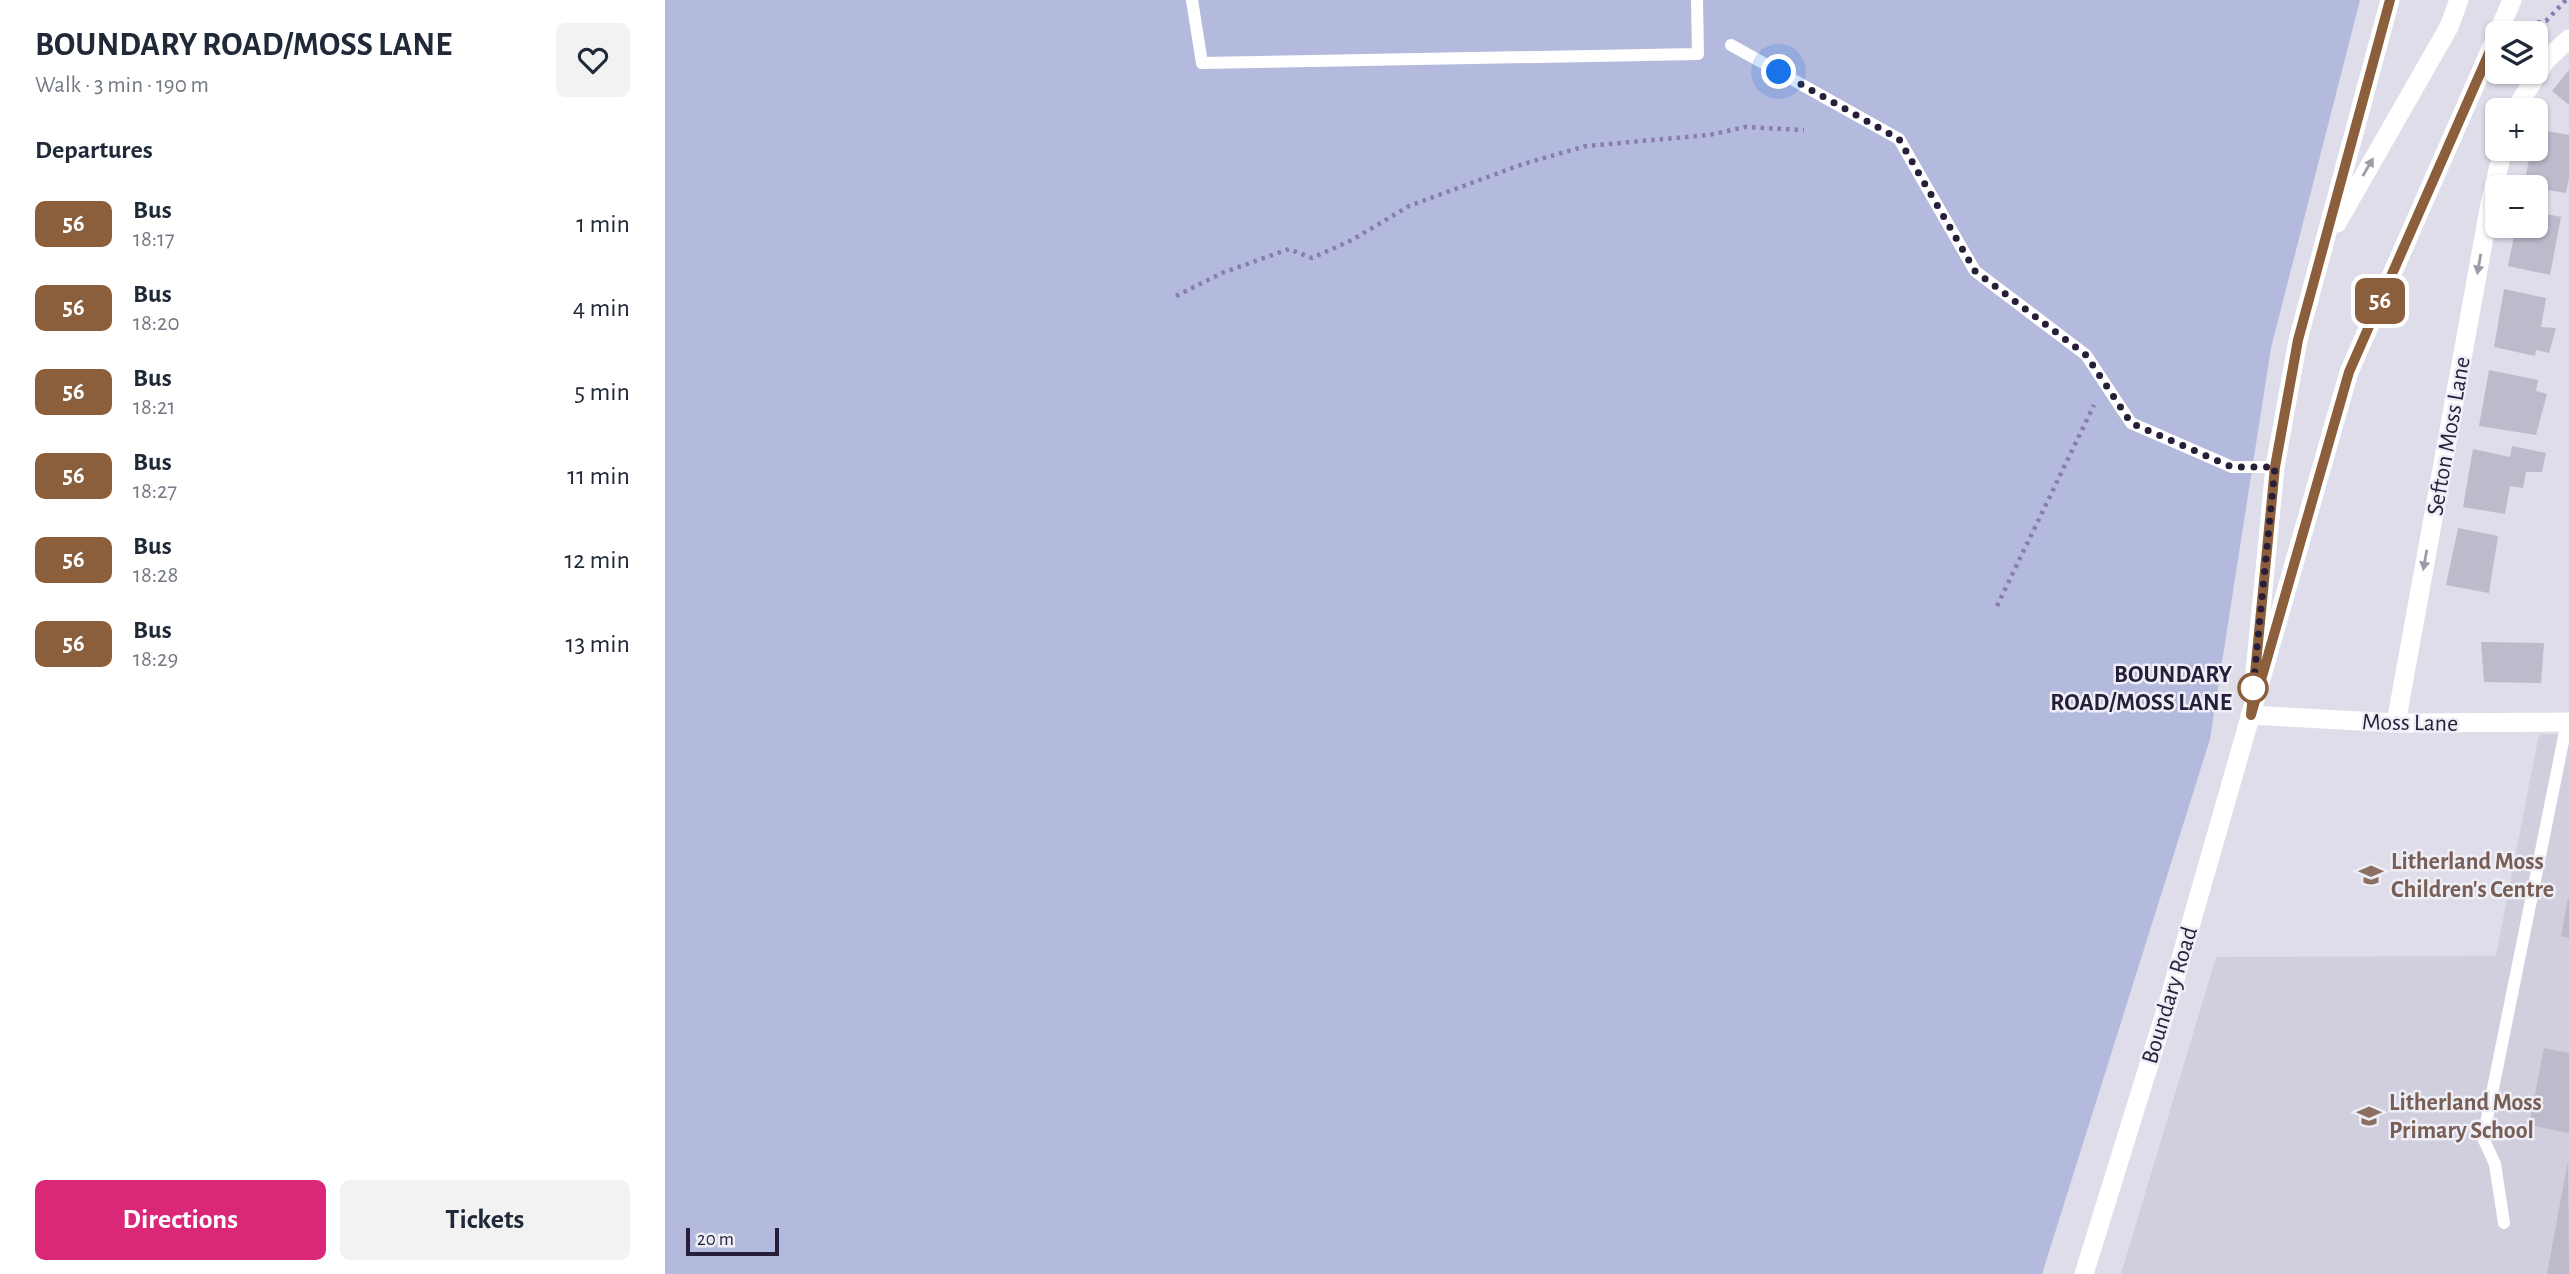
<!DOCTYPE html>
<html lang="en">
<head>
<meta charset="utf-8">
<style>
  :root { --surface:#fff; --page:#f2f2f3; --text:#1f2937; --muted:#747a83; --accent:#db2777 }
  body { margin:0; font-family:"Alegreya Sans",sans-serif; background:var(--page); color:var(--text); height:100vh; display:flex; flex-direction:column; font-size:26px; white-space:nowrap }
  * { box-sizing:border-box; margin:0 }
  p { font-size:23px; color:var(--muted) }
  .icon { flex:none; width:38px; height:38px; fill:none; stroke:currentColor; stroke-width:2; stroke-linecap:round; stroke-linejoin:round }
  .map { position:relative; flex:1; overflow:hidden }
  .side { display:flex; flex-direction:column; background:var(--surface); width:665px }
  .side>* { flex:none }
  .badge { padding:0 14px; border-radius:10px; font-size:24px; line-height:46px }
  .controls { position:absolute; left:1820px; top:21px; display:grid; gap:14px }
  .controls a { display:grid; place-items:center; width:63px; height:63px; border-radius:10px; background:var(--surface); box-shadow:0 2px 5px #0004; font-size:35px }
  .scale { position:absolute; left:21px; bottom:18px; width:93px; box-sizing:border-box; padding-left:7px; border:4px solid #271e3a; border-top:0; font-size:19px; line-height:24px; white-space:nowrap; color:#271e3a; -webkit-text-stroke:5px #eeeef7; paint-order:stroke }
  .you { position:absolute; width:35px; height:35px; margin:-18px; border:5px solid #fff; border-radius:50%; background:#1a73e8; box-shadow:0 0 0 10px #1a73e833 }
  .map>.badge { position:absolute; translate:-50% -50%; box-shadow:0 0 0 4px #fff }
  h2 { padding:0 35px; font-size:26px; line-height:63px }
  .round { display:grid; place-items:center; flex:none; width:74px; height:74px; border-radius:10px; background:var(--page) }
  .head { display:flex; align-items:center; justify-content:space-between; height:119px; padding:0 35px }
  h1 { font-size:33px; font-weight:700; line-height:52px }
  .cta { display:flex; gap:14px; margin-top:auto; padding:14px 35px }
  .cta a { flex:1; height:80px; border-radius:10px; background:var(--accent); color:#fff; font-size:28px; font-weight:700; line-height:80px; text-align:center }
  .cta a+a { background:var(--page); color:var(--text) }
  ul { padding:0; list-style:none }
  li { display:flex; align-items:center; gap:21px; height:84px; padding:0 35px }
  li div { flex:1 }
  li b { display:block; font-size:26px }
  li em { font-style:normal }
  li .badge { min-width:77px; font-weight:700; text-align:center }
  main { display:flex; flex:1; min-height:0 }
  .map>svg:first-child { display:block }
</style>
</head>
<body>
<main>
<section class="side">
<div class="head"><div><h1>BOUNDARY ROAD/MOSS LANE</h1><p>Walk · 3 min · 190 m</p></div><a class="round"><svg class="icon" aria-label="heart" viewBox="0 0 24 24"><path d="M12 20l-8-8c-3-5 5-10 8-4 3-6 11-1 8 4z"/></svg></a></div>
<h2>Departures</h2>
<ul>
<li><span class="badge" style="background:#8b5e3c;color:#fff">56</span><div><b>Bus</b><p>18:17</p></div><em>1 min</em></li>
<li><span class="badge" style="background:#8b5e3c;color:#fff">56</span><div><b>Bus</b><p>18:20</p></div><em>4 min</em></li>
<li><span class="badge" style="background:#8b5e3c;color:#fff">56</span><div><b>Bus</b><p>18:21</p></div><em>5 min</em></li>
<li><span class="badge" style="background:#8b5e3c;color:#fff">56</span><div><b>Bus</b><p>18:27</p></div><em>11 min</em></li>
<li><span class="badge" style="background:#8b5e3c;color:#fff">56</span><div><b>Bus</b><p>18:28</p></div><em>12 min</em></li>
<li><span class="badge" style="background:#8b5e3c;color:#fff">56</span><div><b>Bus</b><p>18:29</p></div><em>13 min</em></li>
</ul>
<div class="cta"><a>Directions</a><a>Tickets</a></div>
</section>
<div class="map">
<svg width="1904" height="1274" viewBox="0 0 1904 1274">
  <rect width="100%" height="100%" fill="#dfddea"/>
  <path fill="#d1cede" d="M1874 734H1904V1274H1456L1551 957 1831 956Z"/>
  <path fill="#b4badd" d="M0 0H1695L1606 348 1545 739 1377 1274H0Z"/>
  <path fill="#bcbacb" d="M1904 70V105L1887 91Z
    M1871 129 1904 135V178L1901 193 1859 186 1866 149H1871Z
    M1871 212 1896 217 1885 275 1843 266 1851 226H1871Z
    M1839 289 1881 298 1876 327 1891 328 1884 353 1871 350 1870 356 1829 347Z
    M1824 370 1873 380 1871 391 1882 394 1871 435 1814 426Z
    M1847 446 1881 453 1877 472H1861L1858 488 1845 486 1840 514 1798 507 1808 449 1845 457Z
    M1793 528 1833 536 1824 593 1781 585Z
    M1816 642 1879 643 1876 683 1819 682Z
    M1903 898H1904V938L1896 936Z
    M1879 1048 1904 1053V1133L1864 1125Z
    M1903 1161 1904 1274H1882Z"/>
  <g fill="none" stroke-linecap="round" stroke-linejoin="round">
    <path stroke="#8a7caf" stroke-width="4.5" stroke-dasharray="3.5 5" stroke-linecap="butt" d="M1864 24 1881 21 1901 0
      M511 296 557 273 624 249 647 258 687 240 744 206 858 164 921 146 1044 135 1080 127 1139 130
      M1332 606 1429 405"/>
    <path stroke="#fff" stroke-width="12" d="M527 0 537 63 1033 54 1032 0
      M1066 45 1234 139 1310 271 1421 355 1466 423 1567 467H1610
      M1839 1223 1830 1164 1818 1138 1902 722"/>
    <path stroke="#fff" stroke-width="19" d="M1850 110 1881 60 1904 39
      M1585 715 1731 723 1904 722
      M1731 723 1825 204 1838 149"/>
    <path stroke="#fff" stroke-width="19" d="M1833 33 1847 0
      M1672 223 1784 27 1794 0
      M1590 672 1610 467 1633 340 1725 0
      M1419 1274 1504 1000 1684 372 1832 35"/>
  </g>
  <defs><path id="oneway-solid" d="M-6-.8H1V-3.2L6.5 0L1 3.2V.8H-6Z" transform="scale(1.75)"/></defs>
  <g fill="#9e9aa6">
    <use href="#oneway-solid" transform="translate(1703 167) rotate(-60)"/>
    <use href="#oneway-solid" transform="translate(1814 264) rotate(100)"/>
    <use href="#oneway-solid" transform="translate(1760 560) rotate(100)"/>
  </g>
  <g fill="none" stroke-linecap="round" stroke-linejoin="round">
    <g stroke="#fff" stroke-width="16">
      <path id="line" d="M1725 0 1633 340 1610 467 1586 715 1684 372 1832 35"/>
    </g>
    <use href="#line" stroke="#8b5e3c" stroke-width="10"/>
    <path stroke="#271e3a" stroke-width="7" stroke-dasharray="0 12.6" d="M1114 72 1234 139 1310 271 1421 355 1466 423 1567 467H1610L1588 688"/>
  </g>
  <defs>
    <g id="school-bare" transform="scale(1.89)"><path d="M0-5L7-2L0 1L-7-2ZM-4 1L0 2.5L4 1V4Q0 6-4 4Z" fill="#8d6e63" stroke="#eeeef7" stroke-width="2.5" paint-order="stroke"/></g>
  </defs>
  <g fill-rule="evenodd">
    <use href="#school-bare" x="1706" y="875"/>
    <use href="#school-bare" x="1704" y="1116"/>
  </g>
  <circle fill="#fff" stroke="#8b5e3c" stroke-width="3.5" cx="1588" cy="688" r="14"/>
  <g text-anchor="middle" stroke-width="5" stroke-linejoin="round" paint-order="stroke">
    <g font-size="24" fill="#271e3a" stroke="#eeeef7">
      <text transform="translate(1783 436) rotate(-80)" y="8">Sefton Moss Lane</text>
      <text transform="translate(1745 722) rotate(1)" y="8">Moss Lane</text>
      <text transform="translate(1504 995) rotate(-73)" y="8">Boundary Road</text>
    </g>
    <g font-size="24" font-weight="bold" fill="#271e3a" stroke="#eeeef7" text-anchor="end">
      <text x="1567" y="682">BOUNDARY<tspan x="1567" dy="28">ROAD/MOSS LANE</tspan></text>
    </g>
    <g font-size="24" font-weight="bold" fill="#785e54" stroke="#eeeef7" text-anchor="start">
      <text x="1726" y="869">Litherland Moss<tspan x="1726" dy="28">Children's Centre</tspan></text>
      <text x="1724" y="1110">Litherland Moss<tspan x="1724" dy="28">Primary School</tspan></text>
    </g>
  </g>
</svg>
<div class="controls">
<a><svg class="icon" aria-label="layers" viewBox="0 0 24 24"><path d="M12 4l9 5-9 5-9-5zM3 14l9 5 9-5"/></svg></a>
<a>+</a>
<a>−</a>
</div>
<div class="scale">20 m</div>
<div class="you" style="left:1114px;top:72px"></div>
<b class="badge" style="left:1715px;top:301px;background:#8b5e3c;color:#fff">56</b>
</div>
</main>
</body>
</html>
